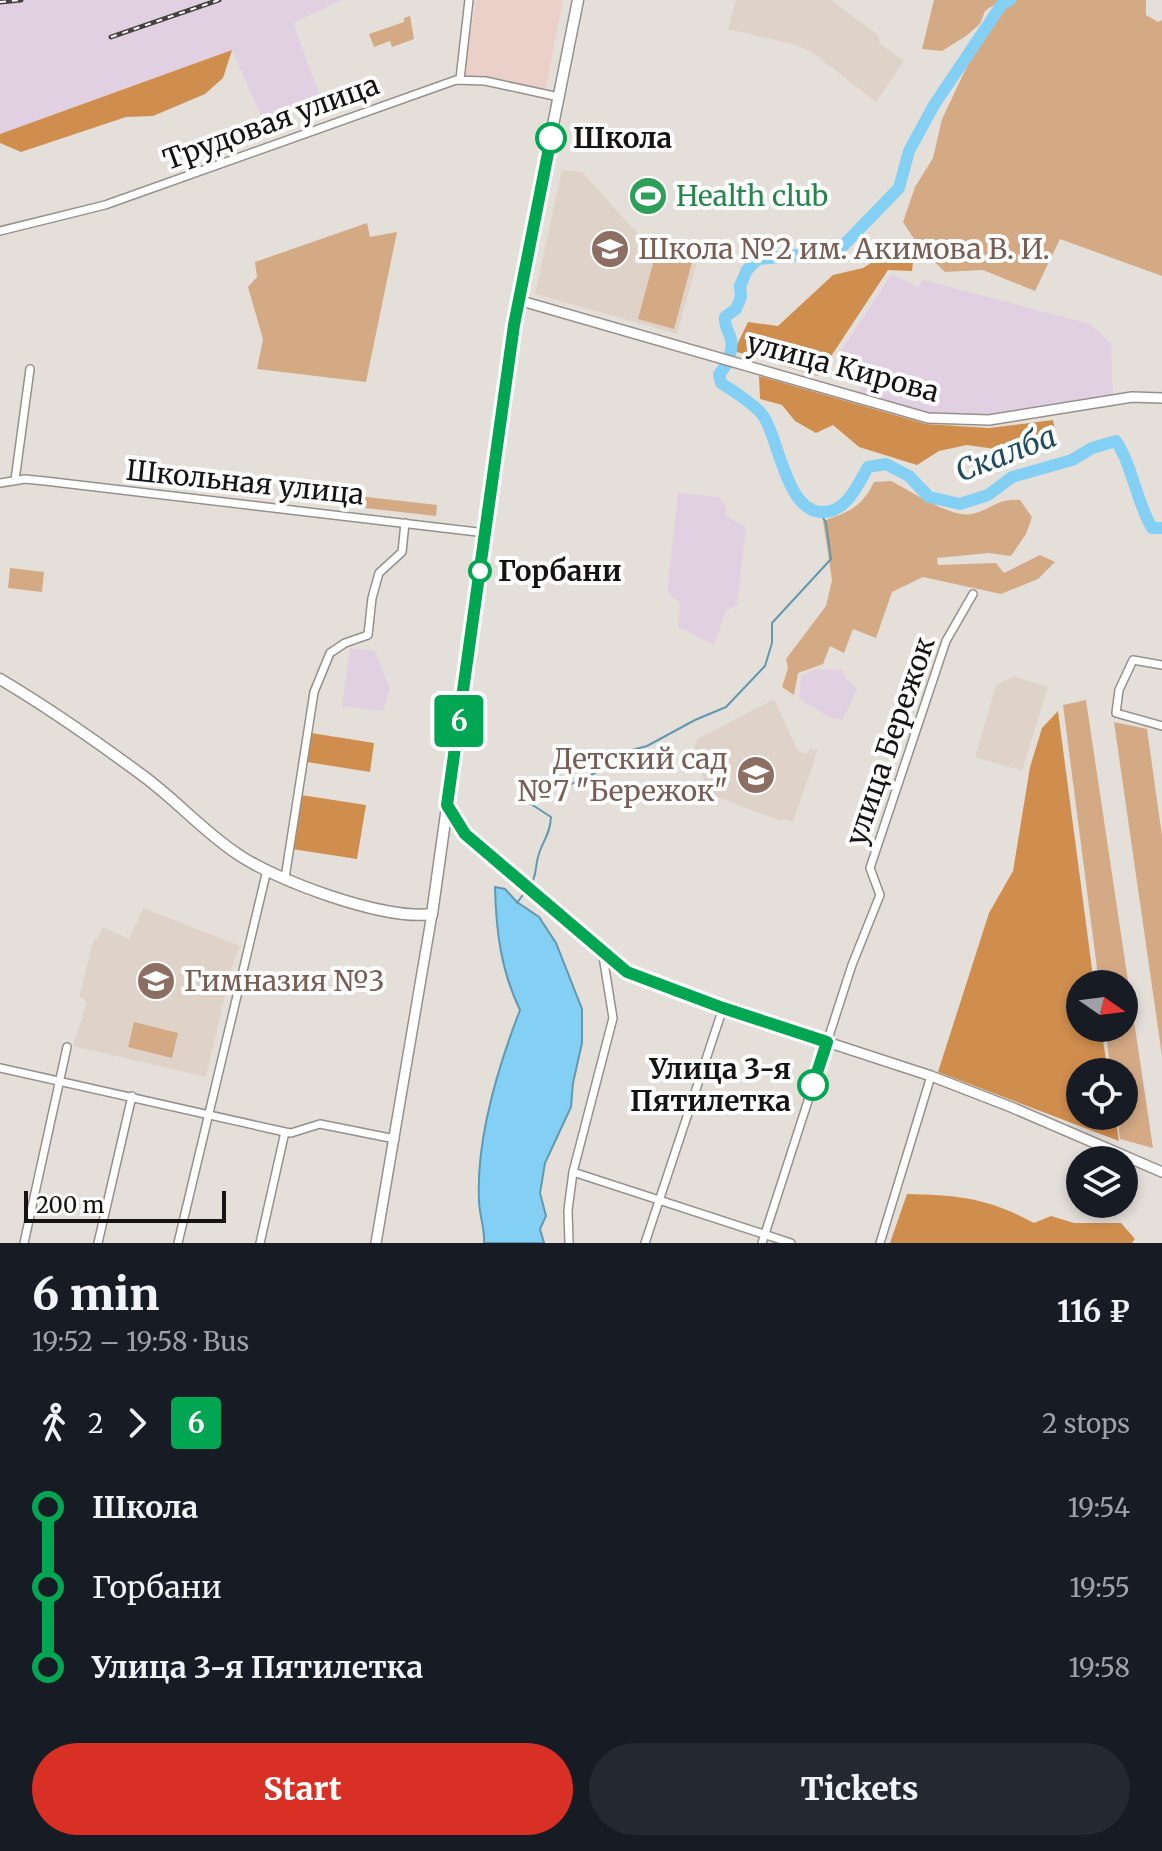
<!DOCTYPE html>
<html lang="en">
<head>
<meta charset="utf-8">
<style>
  :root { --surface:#171b24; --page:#242831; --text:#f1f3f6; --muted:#9ea1a6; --accent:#d93025 }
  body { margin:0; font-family:Merriweather,serif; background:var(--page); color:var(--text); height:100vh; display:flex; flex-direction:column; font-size:30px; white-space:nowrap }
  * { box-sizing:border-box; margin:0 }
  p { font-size:26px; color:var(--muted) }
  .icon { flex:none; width:44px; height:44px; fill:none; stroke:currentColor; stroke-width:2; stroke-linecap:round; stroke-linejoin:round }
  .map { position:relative; height:1243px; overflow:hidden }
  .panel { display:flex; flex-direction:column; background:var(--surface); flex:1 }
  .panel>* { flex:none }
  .badge { padding:0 16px; border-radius:6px; font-size:28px; line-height:52px }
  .needle { width:52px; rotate:104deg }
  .tools { position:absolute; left:1066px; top:970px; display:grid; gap:16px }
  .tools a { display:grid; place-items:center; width:72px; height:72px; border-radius:50%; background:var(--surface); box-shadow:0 4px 12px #0003; font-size:40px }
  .scale { position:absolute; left:24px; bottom:20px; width:202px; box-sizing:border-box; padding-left:8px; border:4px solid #161412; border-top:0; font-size:22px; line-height:28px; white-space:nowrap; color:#161412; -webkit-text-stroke:6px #fff; paint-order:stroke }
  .map>.badge { position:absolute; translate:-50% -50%; box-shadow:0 0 0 4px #fff }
  .legs { display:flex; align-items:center; gap:12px; height:88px; padding:0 32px; font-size:26px }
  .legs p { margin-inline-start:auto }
  .head { display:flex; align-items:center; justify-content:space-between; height:136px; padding:0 32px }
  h1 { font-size:44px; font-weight:800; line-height:60px }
  .action { display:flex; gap:16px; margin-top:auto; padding:16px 32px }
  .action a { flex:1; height:92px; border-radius:48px; background:var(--accent); color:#fff; font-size:32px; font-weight:800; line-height:92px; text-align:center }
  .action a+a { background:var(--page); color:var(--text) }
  ul { padding:0 32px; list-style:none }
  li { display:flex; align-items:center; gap:28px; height:80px; font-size:30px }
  li i { display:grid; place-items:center; width:12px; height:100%; margin:0 10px; background:currentColor }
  li i::after { content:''; width:20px; height:20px; margin:-10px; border:6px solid; border-radius:50%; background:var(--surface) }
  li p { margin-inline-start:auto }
  li:first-child i { background:linear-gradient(#0000 50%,currentColor 0) }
  li:last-child i { background:linear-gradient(currentColor 50%,#0000 0) }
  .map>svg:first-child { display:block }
</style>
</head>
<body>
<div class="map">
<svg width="1162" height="1243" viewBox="0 0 1162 1243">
  <rect width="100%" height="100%" fill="#e5dfda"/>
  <path fill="#ead0c9" d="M476 0H563L545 92 463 76Z"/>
  <path fill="#e1d0e2" d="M0 0H342L293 23 320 96 262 118 232 50 0 134Z
    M892 274 918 287 923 280 1090 324 1111 343 1113 397 991 417 930 415 856 396 868 376 836 358Z
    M678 493 719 497 726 508 725 515 746 527 737 605 726 610 714 645 678 626 680 603 667 591Z
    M350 648 375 651 390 689 383 711 342 706Z
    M817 669 843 670 844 676 857 689 843 720 828 717 799 698 801 676Z"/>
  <path fill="#dfd3c9" d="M736 0H831L878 35 880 44 904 61 876 102 813 53 796 45 728 29Z
    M562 170 582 172 639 235 698 259 677 334 535 294Z
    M1014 676 1048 687 1022 771 975 757 996 685Z
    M774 699 798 751 807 754 810 748 818 750 793 822 784 819 781 821 711 795 693 755 697 739Z
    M143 908 240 946 232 966 206 1077 73 1046 86 1005 83 998 79 997 94 938 98 939 102 927 129 939Z"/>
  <path fill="#d4aa85" d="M934 0H1001L985 11 980 24 966 36 942 51 922 49Z
    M1010 0H1146V15L1158 22 1162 20V276L1060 239 1035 291 983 270 945 272 920 248 903 222 915 187 933 158 942 119 982 35 1002 4Z
    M410 16 414 39 392 47 390 41 374 47 369 34 404 22V18Z
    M367 223 370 237 397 232 366 382 257 369 263 339 248 287 257 277 255 262Z
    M656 252 692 262 674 329 638 319Z
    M891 481C911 491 950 518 972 514 991 510 997 498 1020 500L1032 517 1026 534 1011 556 989 553 937 558 938 565 996 563 1004 573 1040 555 1055 562 1038 579 1001 594 923 577 892 592 876 638 853 629 844 653 830 646 823 664 798 673 794 695 782 687 788 668 786 659 826 606 832 580 823 521C849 512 862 507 874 482Z
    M358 496 437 505 436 516 356 507Z
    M10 568 44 572 42 592 8 588Z
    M1086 700 1153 1148 1120 1139 1117 1116H1124V1072H1111L1105 1028H1124V984H1099L1063 705Z
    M1114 722 1147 729 1162 836V1056Z
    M134 1022 178 1033 172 1058 128 1047Z"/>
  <path fill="#d08e4e" d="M232 50 223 78 205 94 153 116 126 117 21 152 0 143V134Z
    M889 252 914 254 912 271 888 270 818 376 734 351 748 322 778 326 833 275 863 268Z
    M759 376 926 424 989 428 1053 420 1056 434 1014 448 995 449 967 445 939 451 917 465 859 447 833 425 816 433 795 421 782 405 760 399Z
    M1058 711 1094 984H1080V1028H1101L1108 1072H1080V1116H1115L1119 1141 938 1072 989 913 1013 871 1030 767 1042 728Z
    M311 733 374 743 370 772 307 762Z
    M301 795 366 805 357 859 292 849Z
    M907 1194C958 1195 988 1198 1034 1223L1051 1216 1074 1223H1121L1135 1239 1132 1243H890Z"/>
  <path fill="#83d0f4" stroke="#6298b0" stroke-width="2" d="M495 887 505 889 517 902 539 917 556 943 582 1009V1043L573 1083 571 1107 545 1163 540 1193 546 1216 540 1229 544 1243H484C485 1228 479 1214 479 1200 476 1138 498 1067 520 1010 501 971 496 931 495 887Z"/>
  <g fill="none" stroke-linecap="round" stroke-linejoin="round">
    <path stroke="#6298b0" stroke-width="2" d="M531 884C537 875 535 867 538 857 542 841 550 836 551 817L531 804 542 783 569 785 599 771 613 755 647 746 695 720 726 707 765 666 772 643V623L831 559 826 523 820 512
      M517 903 525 892"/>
    <path stroke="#83d0f4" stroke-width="12" d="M1010 0 1002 4 934 105 909 151 899 188 838 251 758 259 747 270 740 286 741 297 736 309 725 317C724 326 727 328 730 336 735 348 727 366 719 374L721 383C732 390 757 406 764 417 779 441 787 512 822 512 847 512 857 486 868 467L886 464 909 476 929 497 960 504 988 495 1012 477 1072 460 1092 448 1116 441C1133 467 1136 501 1152 528H1162"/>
    <g stroke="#96908c" stroke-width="10">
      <path id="minor" d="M460 79 469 0
        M0 231 105 205 456 80 485 81 559 97
        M15 480 30 369
        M0 483 25 479 45 481 486 533
        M1162 665 1133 660 1119 690 1116 713 1162 726
        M285 878 314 692 330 653 345 643 368 635 372 598 379 573 402 552 405 523
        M0 1068 285 1132 291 1133 320 1124 395 1139
        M573 1172 791 1243
        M24 1243 67 1047
        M98 1243 132 1096
        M178 1243 267 870
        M260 1243 285 1132
        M569 1243 568 1210 573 1172 613 1018 602 950
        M645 1243 723 1008
        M762 1243 852 965 880 895 870 868 946 641 973 594
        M880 1243 931 1076"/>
    </g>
    <g stroke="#96908c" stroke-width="12">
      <path id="tertiary" d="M518 300 928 418 989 420 1132 397 1162 398
        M447 805 465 834 627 972 723 1008 931 1076 1011 1107 1162 1172
        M376 1243 432 914"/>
    </g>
    <g stroke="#96908c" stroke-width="13">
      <path id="secondary" d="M0 679C49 708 96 741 142 775 175 799 202 830 236 853 274 880 385 921 432 914L518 300 578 0"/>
    </g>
    <use href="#minor" stroke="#fff" stroke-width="7"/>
    <use href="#tertiary" stroke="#fff" stroke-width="9"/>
    <use href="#secondary" stroke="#fff" stroke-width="10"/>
    <g stroke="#43403e" stroke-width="5">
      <path id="rail" d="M0 2 21 0
        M111 37 219 0"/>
    </g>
    <use href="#rail" stroke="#fff" stroke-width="2" stroke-dasharray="6" stroke-linecap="butt"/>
  </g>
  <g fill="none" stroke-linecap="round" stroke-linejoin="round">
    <g stroke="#fff" stroke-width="18">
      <path id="line-1" d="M551 138 514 325 447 805 465 834 627 972 723 1008 827 1042 813 1085"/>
    </g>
    <use href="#line-1" stroke="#00a651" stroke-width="12"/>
  </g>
  <defs>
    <g id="stadium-disc" transform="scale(2)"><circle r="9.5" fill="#2e9e5b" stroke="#fff"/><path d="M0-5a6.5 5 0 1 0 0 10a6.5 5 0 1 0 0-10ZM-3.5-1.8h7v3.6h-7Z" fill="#fff"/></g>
    <g id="school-disc" transform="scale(2)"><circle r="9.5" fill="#8d6e63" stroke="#fff"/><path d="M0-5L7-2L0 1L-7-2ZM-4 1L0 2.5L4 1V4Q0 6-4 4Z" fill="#fff"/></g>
  </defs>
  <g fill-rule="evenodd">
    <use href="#stadium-disc" x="648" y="196"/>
    <use href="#school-disc" x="610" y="249"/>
    <use href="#school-disc" x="756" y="775"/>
    <use href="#school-disc" x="156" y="981"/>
  </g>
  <g fill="#fff" stroke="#00a651" stroke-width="4">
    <circle cx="551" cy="138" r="14"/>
    <circle cx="480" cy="571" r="10"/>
    <circle cx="813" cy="1085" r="14"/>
  </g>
  <g text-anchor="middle" stroke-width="8" stroke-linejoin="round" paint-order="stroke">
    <g font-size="28" fill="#161412" stroke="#fff">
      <text transform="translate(271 122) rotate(-20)" y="10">Трудовая улица</text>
      <text transform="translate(843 367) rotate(15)" y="10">улица Кирова</text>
      <text transform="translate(245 482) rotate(6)" y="10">Школьная улица</text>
      <text transform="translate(890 741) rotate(-71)" y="10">улица Бережок</text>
    </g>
    <g font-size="28" font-weight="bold" fill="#161412" stroke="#fff" text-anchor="start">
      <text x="573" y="148">Школа</text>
      <text x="498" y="581">Горбани</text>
      <text x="791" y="1079" text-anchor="end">Улица 3-я<tspan x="791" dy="32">Пятилетка</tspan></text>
    </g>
    <g font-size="28" fill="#27864d" stroke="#fff" text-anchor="start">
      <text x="676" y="206">Health club</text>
    </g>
    <g font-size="28" fill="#785e54" stroke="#fff" text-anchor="start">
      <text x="638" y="259">Школа №2 им. Акимова В. И.</text>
      <text x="728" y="769" text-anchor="end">Детский сад<tspan x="728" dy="32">№7 "Бережок"</tspan></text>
      <text x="184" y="991">Гимназия №3</text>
    </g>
    <g font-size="30" font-style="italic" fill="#204b5e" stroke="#fff">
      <text transform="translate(1006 454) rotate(-21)" y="10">Скалба</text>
    </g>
  </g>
</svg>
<div class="tools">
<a><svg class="needle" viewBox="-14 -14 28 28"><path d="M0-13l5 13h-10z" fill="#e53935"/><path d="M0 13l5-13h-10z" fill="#9ea1a6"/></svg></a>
<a><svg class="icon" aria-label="locate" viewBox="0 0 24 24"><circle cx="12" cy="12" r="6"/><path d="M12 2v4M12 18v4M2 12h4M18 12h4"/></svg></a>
<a><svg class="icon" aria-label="layers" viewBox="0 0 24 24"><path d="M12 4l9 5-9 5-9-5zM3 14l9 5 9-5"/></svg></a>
</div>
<div class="scale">200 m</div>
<b class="badge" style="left:459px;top:721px;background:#00a651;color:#fff">6</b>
</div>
<section class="panel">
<div class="head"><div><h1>6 min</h1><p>19:52 – 19:58 · Bus</p></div><b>116 ₽</b></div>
<div class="legs"><svg class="icon" aria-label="walk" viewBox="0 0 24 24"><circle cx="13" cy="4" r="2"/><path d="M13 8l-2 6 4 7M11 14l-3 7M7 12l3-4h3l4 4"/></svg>2<svg class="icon" aria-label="forward" viewBox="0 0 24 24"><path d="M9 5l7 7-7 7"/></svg><b class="badge" style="background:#00a651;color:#fff">6</b><p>2 stops</p></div>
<ul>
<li><i style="color:#00a651"></i><b>Школа</b><p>19:54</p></li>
<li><i style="color:#00a651"></i><span>Горбани</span><p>19:55</p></li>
<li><i style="color:#00a651"></i><b>Улица 3-я Пятилетка</b><p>19:58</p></li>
</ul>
<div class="action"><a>Start</a><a>Tickets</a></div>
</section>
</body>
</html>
